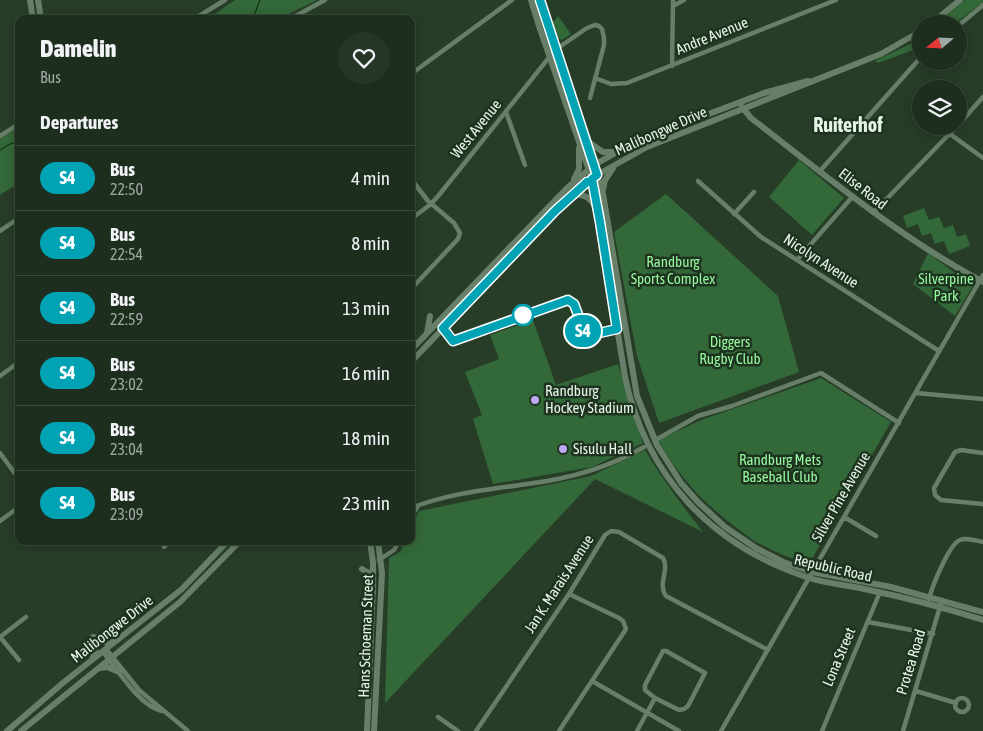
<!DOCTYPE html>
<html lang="en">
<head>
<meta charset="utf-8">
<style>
  :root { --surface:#1d2e1e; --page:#253627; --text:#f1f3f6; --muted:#a0a8a4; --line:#3b4a3c }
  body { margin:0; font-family:"Asap Condensed",sans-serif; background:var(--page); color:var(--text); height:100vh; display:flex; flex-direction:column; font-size:19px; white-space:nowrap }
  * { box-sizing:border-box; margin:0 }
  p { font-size:16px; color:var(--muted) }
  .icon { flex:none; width:28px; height:28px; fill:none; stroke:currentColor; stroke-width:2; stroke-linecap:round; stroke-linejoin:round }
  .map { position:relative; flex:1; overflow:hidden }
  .details { position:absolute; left:15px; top:15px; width:400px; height:530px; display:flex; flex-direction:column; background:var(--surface); border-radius:10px; box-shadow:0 2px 12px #0003,0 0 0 1px var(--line) }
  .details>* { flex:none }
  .badge { padding:0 10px; border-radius:16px; font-size:18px; line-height:32px }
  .needle { width:32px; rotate:251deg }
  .tools { position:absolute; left:912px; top:15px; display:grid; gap:10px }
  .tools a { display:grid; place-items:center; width:55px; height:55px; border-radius:50%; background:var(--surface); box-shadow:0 2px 12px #0003,0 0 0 1px var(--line); font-size:25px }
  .map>.badge { position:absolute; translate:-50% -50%; box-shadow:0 0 0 2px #fff }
  h2 { padding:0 25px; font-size:19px; line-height:45px }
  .round { display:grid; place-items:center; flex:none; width:52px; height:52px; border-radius:26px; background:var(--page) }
  .head { display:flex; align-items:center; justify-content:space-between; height:85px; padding:0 25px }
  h1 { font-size:24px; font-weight:800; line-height:38px }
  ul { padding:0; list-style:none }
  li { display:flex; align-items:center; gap:15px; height:65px; padding:0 25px; border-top:1px solid var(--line) }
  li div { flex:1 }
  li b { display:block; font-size:19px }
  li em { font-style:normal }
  li .badge { min-width:55px; font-weight:700; text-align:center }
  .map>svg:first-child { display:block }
</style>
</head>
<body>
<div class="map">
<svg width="983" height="731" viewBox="0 0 983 731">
  <rect width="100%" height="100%" fill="#273d28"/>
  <path fill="#336838" d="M235 0H317L278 19H208Z
    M965 0H983V2L954 24H936Z
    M558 16 571 34 562 40 555 37 551 25Z
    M921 36V47L878 63 875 61 912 43Z
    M19 127V183L0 195V139Z
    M799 160 844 198 812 235 769 197Z
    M666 194 778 296 799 372 659 423 637 356 614 232Z
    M924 208 929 220 939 217 944 228 953 225 957 237 966 234 970 246 949 254 944 241 935 244 931 233 922 236 918 224 907 228 903 216Z
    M928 253 973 286 955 316 913 284Z
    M533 320 556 385 618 364 643 443 592 467 493 484 473 419 482 415 465 372 499 359 490 335Z
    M821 378 891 422 809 564C793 559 777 553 762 545 753 541 745 534 737 528 702 502 680 478 658 440L701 420Z
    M645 450C662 479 682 505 703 532L595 479 385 703 389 558 400 552 405 541H411V528L419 511 591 476Z"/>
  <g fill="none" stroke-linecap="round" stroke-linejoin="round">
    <path stroke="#032b09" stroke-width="1" d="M250 19 254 16 260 0
      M0 150 10 144 19 141"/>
    <path stroke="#677f68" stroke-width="4.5" d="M673 6 684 0
      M194 19 225 0
      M290 19 325 0
      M959 25 983 5
      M672 66 673 0
      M411 74 512 0
      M595 78 611 84 627 83 836 0
      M506 112 525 165
      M959 124 983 97
      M950 134 983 158
      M0 136 19 124
      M820 171 921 57
      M411 179 428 201 454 223 460 233 458 239 411 289
      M698 181 761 237 939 351
      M873 213 957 126
      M734 214 754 192
      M411 219 431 204 439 195 555 50 587 28 595 25 599 26 602 29 604 38V45L590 98
      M0 231 19 218
      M797 260 853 196
      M0 376 19 362
      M916 393 983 399
      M659 438 698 416 732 406 821 373 899 423
      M0 453 19 479
      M983 453 961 450 955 452 934 488 935 495 941 500 983 504
      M411 508C450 493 486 490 527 484 568 479 608 468 644 447
      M411 517 418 506
      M844 517 876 536
      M0 521 19 507
      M164 547 170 541
      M379 560 394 550 399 541
      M929 599C932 587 949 544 960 540 967 537 976 541 983 542
      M868 622 933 634
      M0 637 26 617
      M0 637 19 660
      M106 649 139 690 188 731
      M663 651H666L705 673 688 706 684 709 679 710 655 698 645 690V685Z
      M103 652C118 670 139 706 162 711
      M592 681 679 731
      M916 691 956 703
      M955 705a7 7 0 1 1 14 0a7 7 0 1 1-14 0Z
      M438 717 458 731
      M476 731 569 594 605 535 611 531 619 532 663 558C670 570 657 584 666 596L768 650
      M559 731 626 629 623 621 619 618 569 594
      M637 731 655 698
      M721 731 983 275
      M822 731 880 592
      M903 731 942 600"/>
    <path stroke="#677f68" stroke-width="6" d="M30 0 33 19
      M38 0 41 19
      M531 0 540 29 592 179 600 222 625 377C646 476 711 545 806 577 826 584 849 585 869 590 908 598 945 608 983 620
      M540 0 603 194 637 396 657 445 681 483 699 503 725 527 756 548 783 562 812 572 891 587 983 612
      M931 24 960 0
      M742 107 751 118C826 176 899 237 983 282
      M587 141 603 152H614
      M574 179 579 169V148
      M603 190 605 180 613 168
      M573 195C585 194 591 198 596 209
      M427 333 430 316
      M411 350 567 188 594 165 635 142 764 93 808 81
      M411 362 555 211 597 175 647 147 881 54 921 31
      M362 569 369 573 371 579
      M97 637 107 643 114 642
      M92 660 96 648 93 637
      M99 668 107 667 119 672
      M7 731 64 682 182 589 228 541
      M21 731 180 602 240 541
      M367 731 373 585V563L370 541
      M374 731 382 573 378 541"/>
  </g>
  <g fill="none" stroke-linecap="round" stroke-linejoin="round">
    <g stroke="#fff" stroke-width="11">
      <path id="line" d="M540 0 597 175 592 179 600 222 617 329 586 336 574 304 568 300 453 341 443 328 555 211 587 182"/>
    </g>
    <use href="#line" stroke="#00a3b4" stroke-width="8"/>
  </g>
  <circle fill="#fff" stroke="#00a3b4" stroke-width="2.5" cx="523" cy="315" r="10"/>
  <g fill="#bda9f5" stroke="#1d331f" stroke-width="2">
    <circle cx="535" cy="400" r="5"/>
    <circle cx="563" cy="449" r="5"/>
  </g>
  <g text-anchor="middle" stroke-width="5" stroke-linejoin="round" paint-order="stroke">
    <g font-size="15" fill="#e6f4e7" stroke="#1d331f">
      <text transform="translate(712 36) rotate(-22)" y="5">Andre Avenue</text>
      <text transform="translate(476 129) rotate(-51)" y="5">West Avenue</text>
      <text transform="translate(661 131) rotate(-24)" y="5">Malibongwe Drive</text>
      <text transform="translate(863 189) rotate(38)" y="5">Elise Road</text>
      <text transform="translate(821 261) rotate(33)" y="5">Nicolyn Avenue</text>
      <text transform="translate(841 497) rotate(-60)" y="5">Silver Pine Avenue</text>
      <text transform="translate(833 568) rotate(13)" y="5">Republic Road</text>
      <text transform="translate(559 584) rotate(-57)" y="5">Jan K. Marais Avenue</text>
      <text transform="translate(112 629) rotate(-38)" y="5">Malibongwe Drive</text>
      <text transform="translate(366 636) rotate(-88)" y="5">Hans Schoeman Street</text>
      <text transform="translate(839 657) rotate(-67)" y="5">Lona Street</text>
      <text transform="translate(911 662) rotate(-73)" y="5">Protea Road</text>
    </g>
    <g font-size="15" fill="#97f79e" stroke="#1d331f">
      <text x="673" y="267">Randburg<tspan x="673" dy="17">Sports Complex</tspan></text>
      <text x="946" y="284">Silverpine<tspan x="946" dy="17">Park</tspan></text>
      <text x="730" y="347">Diggers<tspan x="730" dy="17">Rugby Club</tspan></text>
      <text x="780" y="465">Randburg Mets<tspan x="780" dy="17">Baseball Club</tspan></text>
    </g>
    <g font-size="15" fill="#e6f4e7" stroke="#1d331f" text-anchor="start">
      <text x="545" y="396">Randburg<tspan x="545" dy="17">Hockey Stadium</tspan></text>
      <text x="573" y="454">Sisulu Hall</text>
    </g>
    <g font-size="20" font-weight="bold" fill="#e6f4e7" stroke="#1d331f">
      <text x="848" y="132">Ruiterhof</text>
    </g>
  </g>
</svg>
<div class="tools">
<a><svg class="needle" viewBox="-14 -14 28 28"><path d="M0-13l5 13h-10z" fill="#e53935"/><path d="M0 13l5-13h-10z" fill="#a0a8a4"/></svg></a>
<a><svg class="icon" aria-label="layers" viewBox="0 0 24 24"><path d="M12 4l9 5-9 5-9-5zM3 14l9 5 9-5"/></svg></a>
</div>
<b class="badge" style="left:583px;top:331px;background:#00a3b4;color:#fff">S4</b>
<section class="details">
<div class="head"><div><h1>Damelin</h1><p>Bus</p></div><a class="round"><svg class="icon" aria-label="heart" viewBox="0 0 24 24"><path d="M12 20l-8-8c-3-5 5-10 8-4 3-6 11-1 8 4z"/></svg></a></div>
<h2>Departures</h2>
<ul>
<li><span class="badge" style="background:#00a3b4;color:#fff">S4</span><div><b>Bus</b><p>22:50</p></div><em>4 min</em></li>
<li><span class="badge" style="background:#00a3b4;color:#fff">S4</span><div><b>Bus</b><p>22:54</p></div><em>8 min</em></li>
<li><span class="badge" style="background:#00a3b4;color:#fff">S4</span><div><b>Bus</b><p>22:59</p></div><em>13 min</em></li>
<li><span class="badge" style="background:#00a3b4;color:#fff">S4</span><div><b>Bus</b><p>23:02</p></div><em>16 min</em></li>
<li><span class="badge" style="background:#00a3b4;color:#fff">S4</span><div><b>Bus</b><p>23:04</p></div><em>18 min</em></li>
<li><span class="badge" style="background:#00a3b4;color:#fff">S4</span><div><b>Bus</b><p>23:09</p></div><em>23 min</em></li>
</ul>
</section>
</div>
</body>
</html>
